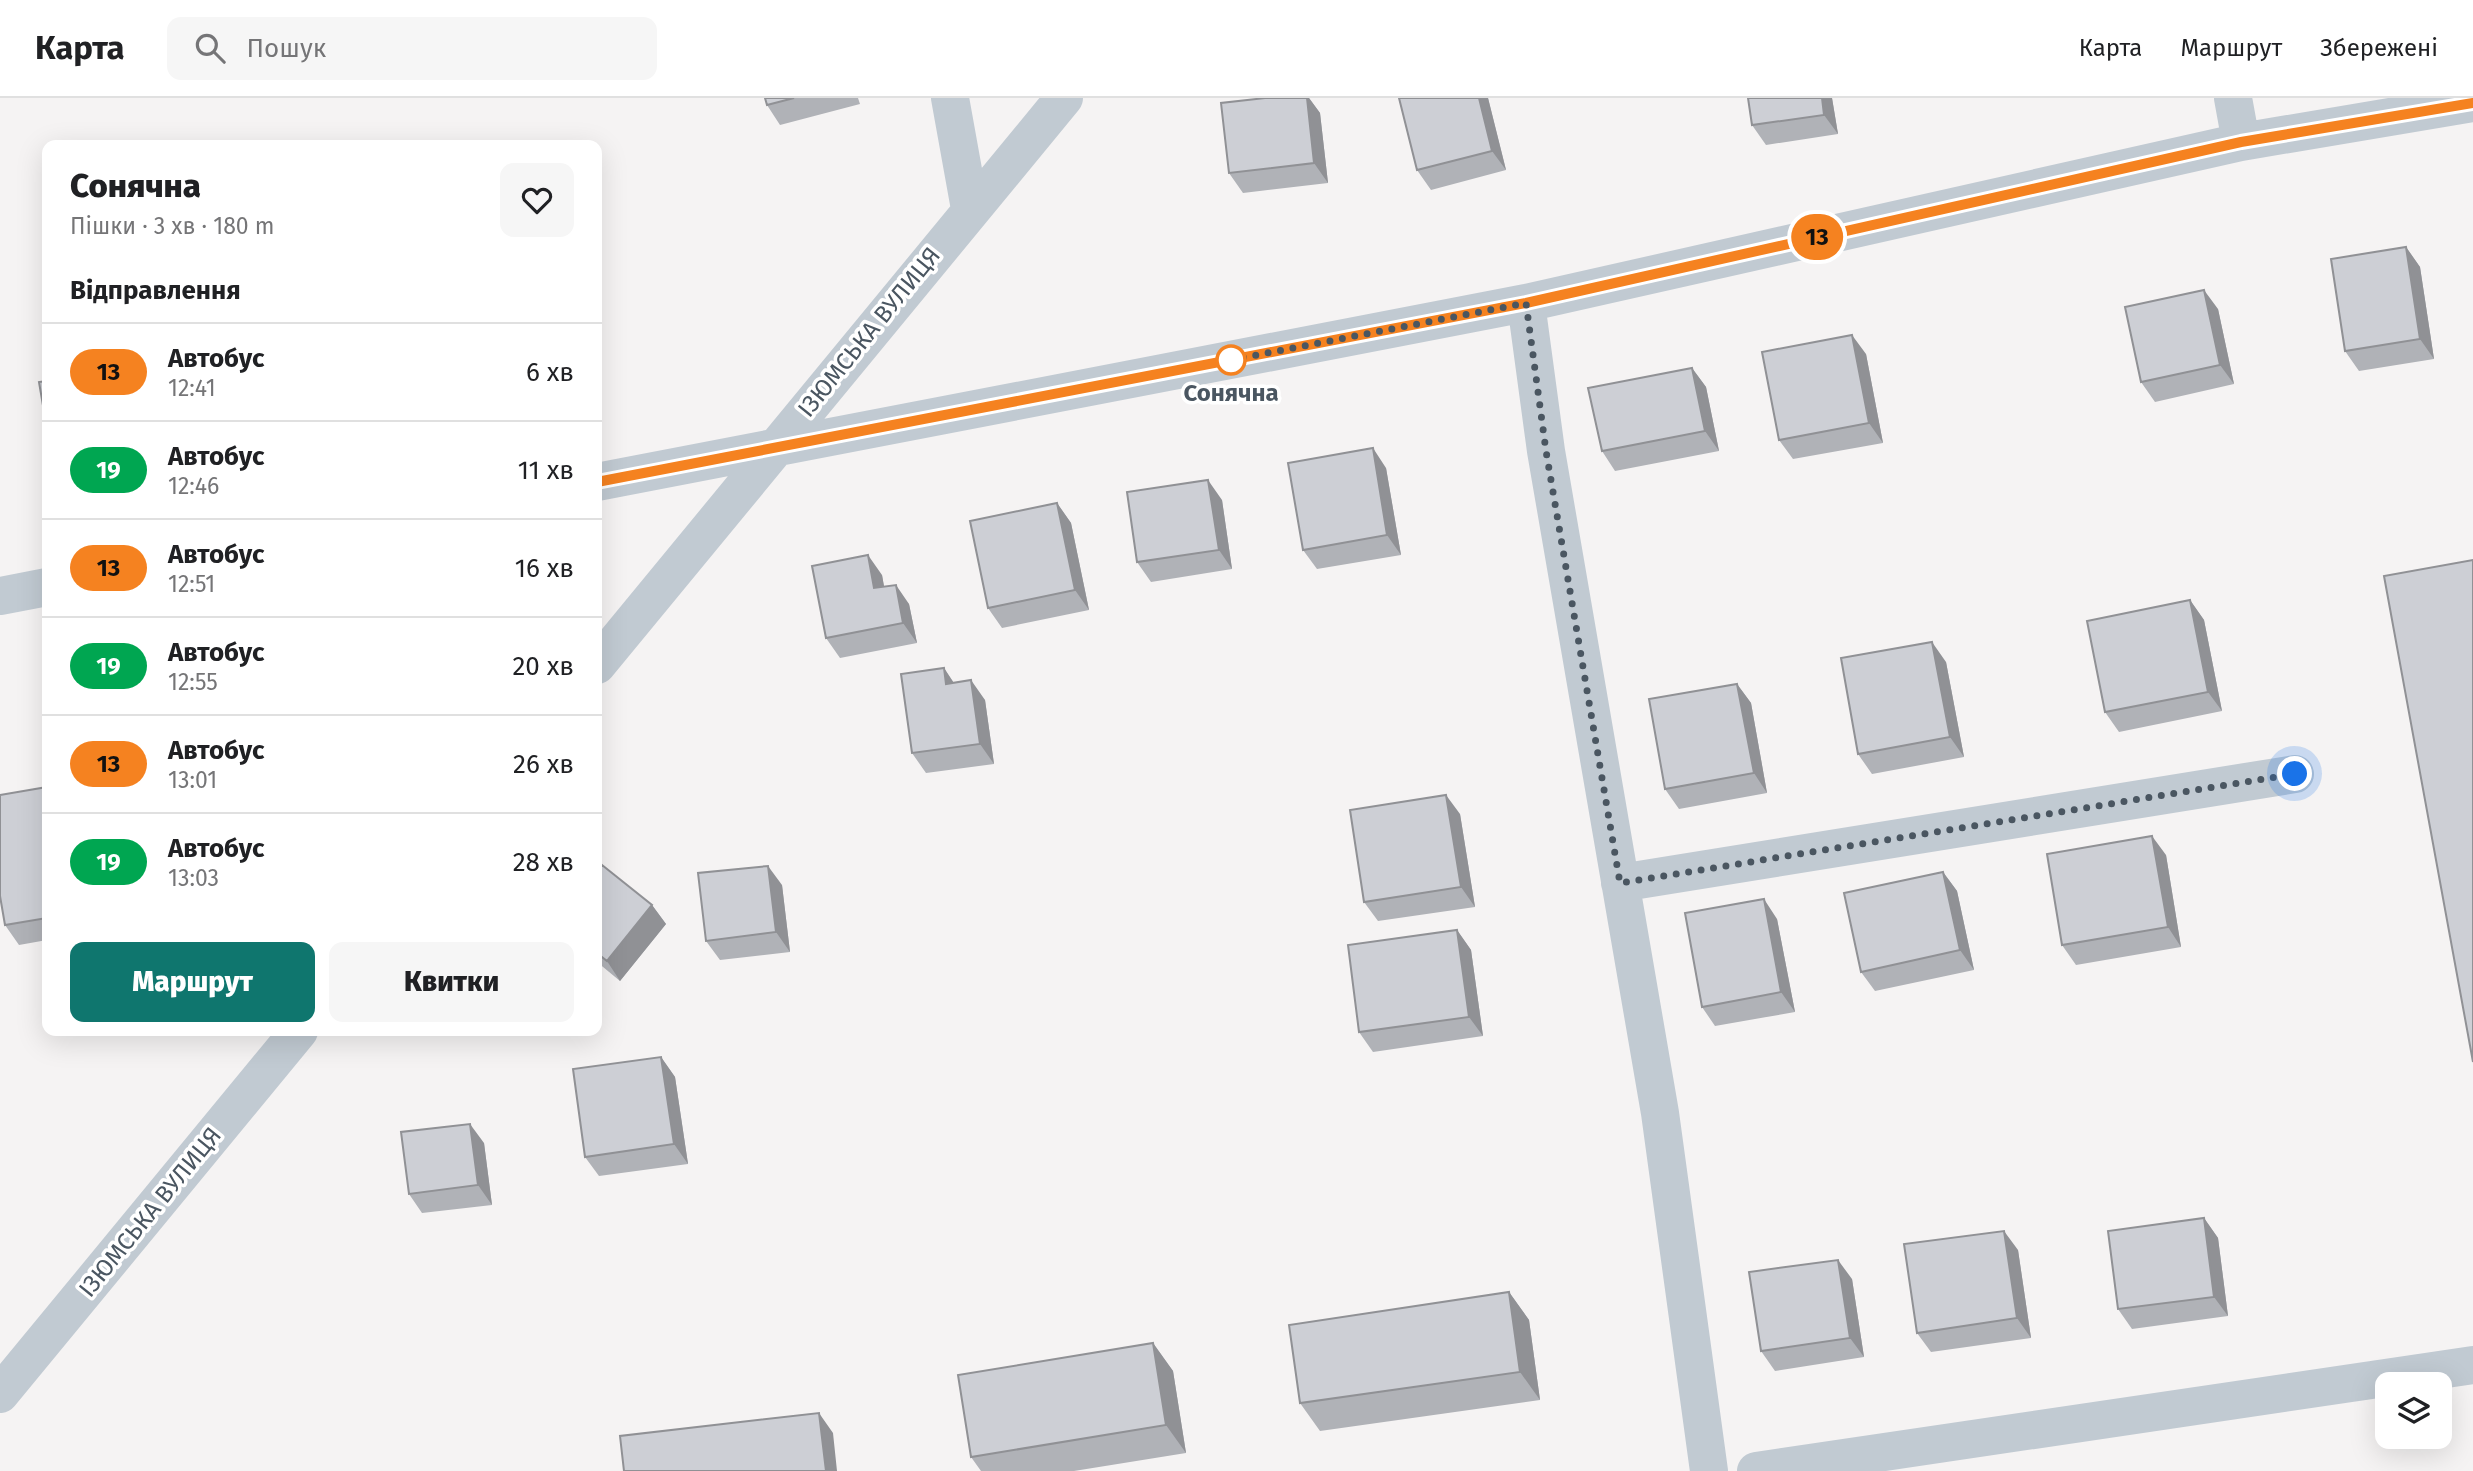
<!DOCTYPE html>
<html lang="uk">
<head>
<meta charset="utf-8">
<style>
  :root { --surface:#fff; --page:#f6f6f6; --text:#202124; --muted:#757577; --line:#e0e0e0; --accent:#0f766e }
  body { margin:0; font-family:"Fira Sans",sans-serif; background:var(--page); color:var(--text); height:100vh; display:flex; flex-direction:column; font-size:26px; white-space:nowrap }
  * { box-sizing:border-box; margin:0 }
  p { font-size:23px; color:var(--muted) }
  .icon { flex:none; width:38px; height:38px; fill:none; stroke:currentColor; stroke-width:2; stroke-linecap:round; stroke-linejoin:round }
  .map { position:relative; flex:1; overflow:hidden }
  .sheet { position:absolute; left:42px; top:42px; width:560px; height:896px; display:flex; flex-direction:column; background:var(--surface); border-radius:14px; box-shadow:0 7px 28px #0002 }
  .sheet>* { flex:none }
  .badge { padding:0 14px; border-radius:23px; font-size:24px; line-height:46px }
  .buttons { position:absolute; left:2375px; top:1274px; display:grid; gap:14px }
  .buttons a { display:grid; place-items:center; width:77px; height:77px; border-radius:14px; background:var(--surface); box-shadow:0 7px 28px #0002; font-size:35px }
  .you { position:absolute; width:35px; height:35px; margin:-18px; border:5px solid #fff; border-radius:50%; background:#1a73e8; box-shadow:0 0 0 10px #1a73e833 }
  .map>.badge { position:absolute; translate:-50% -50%; box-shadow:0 0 0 4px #fff }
  h2 { padding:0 28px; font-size:26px; line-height:63px }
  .round { display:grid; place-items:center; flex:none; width:74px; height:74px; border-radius:14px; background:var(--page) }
  .summary { display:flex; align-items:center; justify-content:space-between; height:119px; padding:0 28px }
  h1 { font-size:33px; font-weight:800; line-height:52px }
  .action { display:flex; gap:14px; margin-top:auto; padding:14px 28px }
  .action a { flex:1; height:80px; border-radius:14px; background:var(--accent); color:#fff; font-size:28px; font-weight:800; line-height:80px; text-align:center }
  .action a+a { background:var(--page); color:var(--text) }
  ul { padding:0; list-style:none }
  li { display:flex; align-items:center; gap:21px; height:98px; padding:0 28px; border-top:2px solid var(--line) }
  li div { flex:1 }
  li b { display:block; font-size:26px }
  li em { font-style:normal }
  li .badge { min-width:77px; font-weight:700; text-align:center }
  header { display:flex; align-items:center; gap:42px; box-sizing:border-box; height:98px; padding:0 35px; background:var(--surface); border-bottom:2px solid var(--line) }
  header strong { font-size:33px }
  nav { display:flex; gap:38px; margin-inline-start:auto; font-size:24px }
  .search { width:490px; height:63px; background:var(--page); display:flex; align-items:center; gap:18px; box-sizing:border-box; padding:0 24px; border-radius:14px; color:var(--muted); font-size:26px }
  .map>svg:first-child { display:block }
</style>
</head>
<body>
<header>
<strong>Карта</strong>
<div class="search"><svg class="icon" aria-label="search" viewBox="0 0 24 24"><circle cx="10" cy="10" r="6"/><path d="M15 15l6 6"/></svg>Пошук</div>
<nav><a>Карта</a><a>Маршрут</a><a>Збережені</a></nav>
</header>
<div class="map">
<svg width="2473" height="1373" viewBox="0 0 2473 1373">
  <rect width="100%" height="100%" fill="#f5f3f3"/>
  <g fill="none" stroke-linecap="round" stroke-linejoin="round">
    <path stroke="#c1cad2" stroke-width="38" d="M950 0 970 111
      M2233 0 2241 44
      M1526 205 1546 353 1660 1015 1709 1373
      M597 384 1526 205 2241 44 2473 5
      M0 498 47 489
      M597 567 1064 0
      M1620 785 2295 676
      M0 1296 299 933
      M1756 1373 2473 1267"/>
  </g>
  <path fill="#b0b2b7" d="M765 0H858L860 6 780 27 767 7Z
    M1265 0H1309L1320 15 1328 85 1243 95 1229 75Z
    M1399 0H1488L1506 72 1431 92 1417 72Z
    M1748 0H1832L1838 36 1766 47 1752 27Z
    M2406 149 2420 169 2434 261 2359 273 2345 253Z
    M2218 211 2234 286 2155 304 2141 284Z
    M1866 256 1883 345 1793 361 1779 342Z
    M1692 270 1706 289 1719 353 1615 373 1602 353Z
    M1386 370 1401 457 1317 471 1303 452Z
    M1222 402 1232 471 1151 484 1137 464Z
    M1057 405 1071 425 1089 512 1002 530 988 510Z
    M882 477 884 489 909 506 917 545 840 560 826 540Z
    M2190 502 2204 522 2222 613 2119 634 2105 614Z
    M1946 564 1964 659 1872 676 1858 656Z
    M944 570 954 585 985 602 994 666 926 675 912 655Z
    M1737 586 1751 605 1767 695 1679 711 1665 691Z
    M47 689V842L19 847 5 827Z
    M1460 716 1475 809 1378 823 1364 804Z
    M2166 757 2181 849 2076 867 2062 847Z
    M597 773 652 807 666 826 620 883 597 864Z
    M1943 774 1957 793 1974 872 1875 893 1861 874Z
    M782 787 790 854 720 862 706 843Z
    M1777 821 1795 914 1715 928 1702 909Z
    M1457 832 1471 852 1483 938 1373 954 1359 934Z
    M661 959 675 979 688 1066 599 1078 585 1059Z
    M484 1045 492 1107 422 1115 409 1096Z
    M2204 1120 2218 1140 2228 1218 2132 1231 2118 1211Z
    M2018 1152 2031 1240 1931 1254 1917 1235Z
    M1852 1181 1864 1259 1775 1273 1761 1253Z
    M1509 1194 1529 1222 1540 1302 1320 1333 1300 1305Z
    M1153 1245 1173 1273 1186 1355 1074 1373H981L971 1359Z"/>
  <path fill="#909195" d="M1307 0H1309L1320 15 1328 85 1314 65Z
    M1479 0H1488L1506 72 1492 53Z
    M1822 0H1832L1838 36 1824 17Z
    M2406 149 2420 169 2434 261 2420 241Z
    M2204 192 2218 211 2234 286 2220 267Z
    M1852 237 1866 256 1883 345 1869 325Z
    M1692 270 1706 289 1719 353 1705 333Z
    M1373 350 1386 370 1401 457 1387 437Z
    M1208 382 1222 402 1232 471 1219 452Z
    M1057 405 1071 425 1089 512 1075 492Z
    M868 457 882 477 888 510 874 490Z
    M896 487 909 506 917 545 903 525Z
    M2190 502 2204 522 2222 613 2208 594Z
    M1932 544 1946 564 1964 659 1950 639Z
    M944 570 957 590 946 586Z
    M971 582 985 602 994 666 980 646Z
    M1737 586 1751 605 1767 695 1754 675Z
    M1446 697 1460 716 1475 809 1461 789Z
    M2152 738 2166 757 2181 849 2168 829Z
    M768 768 782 787 790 854 776 834Z
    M1943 774 1957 793 1974 872 1960 852Z
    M1764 801 1777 821 1795 914 1781 894Z
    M652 807 666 826 620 883 607 863Z
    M1457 832 1471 852 1483 938 1469 919Z
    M661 959 675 979 688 1066 674 1046Z
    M470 1026 484 1045 492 1107 478 1087Z
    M2204 1120 2218 1140 2228 1218 2214 1199Z
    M2004 1133 2018 1152 2031 1240 2017 1220Z
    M1838 1162 1852 1181 1864 1259 1850 1240Z
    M1509 1194 1529 1222 1540 1302 1520 1274Z
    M1153 1245 1173 1273 1186 1355 1166 1327Z
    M819 1315 833 1335 837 1373H826Z"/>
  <path fill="#cdcfd5" stroke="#909195" stroke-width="2" d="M765 0H794L767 7Z
    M1265 0H1307L1314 65 1229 75 1221 5Z
    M1399 0H1479L1492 53 1417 72Z
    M1748 0H1822L1824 17 1752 27Z
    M2406 149 2420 241 2345 253 2331 161Z
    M2204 192 2220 267 2141 284 2125 209Z
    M1852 237 1869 325 1779 342 1762 254Z
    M1692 270 1705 333 1602 353 1588 290Z
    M47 283V331L39 284Z
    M1373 350 1387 437 1303 452 1288 365Z
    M1208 382 1219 452 1137 464 1127 394Z
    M1057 405 1075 492 988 510 970 423Z
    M868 457 874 490 896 487 903 525 826 540 812 468Z
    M2473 462V964L2384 478Z
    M2190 502 2208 594 2105 614 2087 523Z
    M1932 544 1950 639 1858 656 1841 560Z
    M944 570 946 586 971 582 980 646 912 655 901 576Z
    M1737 586 1754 675 1665 691 1649 601Z
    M47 689V820L5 827 0 798V697Z
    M1446 697 1461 789 1364 804 1350 712Z
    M2152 738 2168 829 2062 847 2047 756Z
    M602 767 652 807 607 863 597 855V773Z
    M768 768 776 834 706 843 698 775Z
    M1943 774 1960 852 1861 874 1844 795Z
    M1764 801 1781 894 1702 909 1685 815Z
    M1457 832 1469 919 1359 934 1348 847Z
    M661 959 674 1046 585 1059 573 971Z
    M470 1026 478 1087 409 1096 401 1034Z
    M2204 1120 2214 1199 2118 1211 2108 1133Z
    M2004 1133 2017 1220 1917 1235 1904 1146Z
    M1838 1162 1850 1240 1761 1253 1749 1174Z
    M1509 1194 1520 1274 1300 1305 1289 1227Z
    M1153 1245 1166 1327 971 1359 958 1277Z
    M819 1315 826 1373H624L620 1338Z"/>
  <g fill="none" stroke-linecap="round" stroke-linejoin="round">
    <g stroke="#fff" stroke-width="16">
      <path id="line" d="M597 384 1526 205 2241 44 2473 5"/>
    </g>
    <use href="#line" stroke="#f58220" stroke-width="10"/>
    <path stroke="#4a5661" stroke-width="7" stroke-dasharray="0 12.6" d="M1231 262 1526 205 1546 353 1620 785 2295 676"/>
  </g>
  <circle fill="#fff" stroke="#f58220" stroke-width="3.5" cx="1231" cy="262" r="14"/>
  <g text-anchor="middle" stroke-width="7" stroke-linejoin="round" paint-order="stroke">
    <g font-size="24" fill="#4a5661" stroke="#fff">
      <text transform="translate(869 234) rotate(-51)" y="8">ІЗЮМСЬКА ВУЛИЦЯ</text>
      <text transform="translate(150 1114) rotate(-51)" y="8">ІЗЮМСЬКА ВУЛИЦЯ</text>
    </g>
    <g font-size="24" font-weight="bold" fill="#4a5661" stroke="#fff">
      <text x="1231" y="303">Сонячна</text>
    </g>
  </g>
</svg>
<div class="buttons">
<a><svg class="icon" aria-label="layers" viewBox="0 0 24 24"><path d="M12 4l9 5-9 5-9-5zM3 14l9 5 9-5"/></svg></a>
</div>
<div class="you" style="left:2295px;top:676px"></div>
<b class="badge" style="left:1817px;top:139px;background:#f58220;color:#111">13</b>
<section class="sheet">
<div class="summary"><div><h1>Сонячна</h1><p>Пішки · 3 хв · 180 m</p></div><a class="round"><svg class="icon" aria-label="heart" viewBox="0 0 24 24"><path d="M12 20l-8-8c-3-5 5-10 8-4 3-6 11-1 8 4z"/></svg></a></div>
<h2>Відправлення</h2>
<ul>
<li><span class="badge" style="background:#f58220;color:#111">13</span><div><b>Автобус</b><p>12:41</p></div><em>6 хв</em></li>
<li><span class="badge" style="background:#00a651;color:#fff">19</span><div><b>Автобус</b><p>12:46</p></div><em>11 хв</em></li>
<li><span class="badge" style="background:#f58220;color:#111">13</span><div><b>Автобус</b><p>12:51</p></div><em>16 хв</em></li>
<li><span class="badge" style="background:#00a651;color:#fff">19</span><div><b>Автобус</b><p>12:55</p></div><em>20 хв</em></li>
<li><span class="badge" style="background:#f58220;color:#111">13</span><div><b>Автобус</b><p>13:01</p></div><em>26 хв</em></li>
<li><span class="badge" style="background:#00a651;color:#fff">19</span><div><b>Автобус</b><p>13:03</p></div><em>28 хв</em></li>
</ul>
<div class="action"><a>Маршрут</a><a>Квитки</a></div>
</section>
</div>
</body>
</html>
